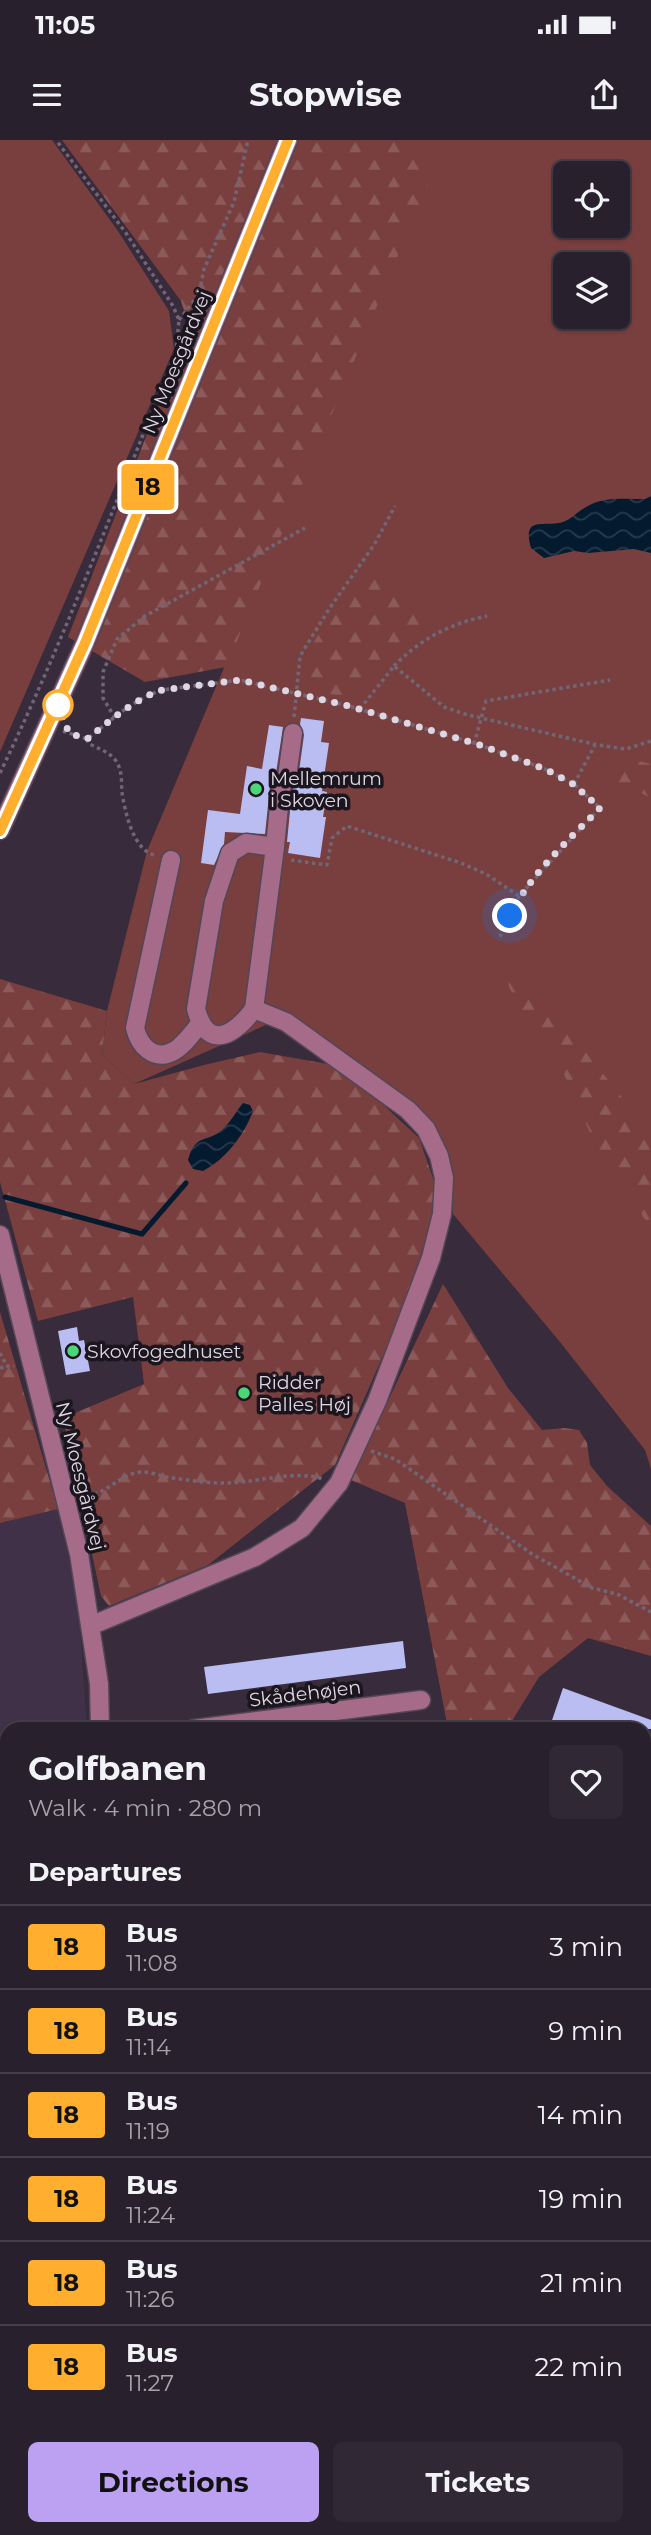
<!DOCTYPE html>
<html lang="en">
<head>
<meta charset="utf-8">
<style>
  :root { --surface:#29202d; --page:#312835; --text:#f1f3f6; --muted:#a5a3aa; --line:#453e49; --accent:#bca0f2 }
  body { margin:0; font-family:Montserrat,sans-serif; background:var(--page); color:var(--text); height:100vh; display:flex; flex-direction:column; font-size:26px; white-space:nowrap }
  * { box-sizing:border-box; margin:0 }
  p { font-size:23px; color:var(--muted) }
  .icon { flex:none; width:38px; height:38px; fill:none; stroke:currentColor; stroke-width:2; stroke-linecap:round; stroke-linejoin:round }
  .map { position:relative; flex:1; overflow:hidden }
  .sheet { position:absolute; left:0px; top:1582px; width:651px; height:814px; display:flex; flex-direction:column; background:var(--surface); border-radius:21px 21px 0 0; box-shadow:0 2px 5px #0004,0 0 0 2px var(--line) }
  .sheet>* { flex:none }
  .badge { padding:0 14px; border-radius:5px; font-size:24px; line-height:46px }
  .buttons { position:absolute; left:553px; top:21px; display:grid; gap:14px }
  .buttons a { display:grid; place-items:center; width:77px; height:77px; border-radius:10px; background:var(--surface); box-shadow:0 2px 5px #0004,0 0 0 2px var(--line); font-size:35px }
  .you { position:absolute; width:35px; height:35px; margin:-18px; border:5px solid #fff; border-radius:50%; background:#1a73e8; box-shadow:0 0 0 10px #1a73e833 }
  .map>.badge { position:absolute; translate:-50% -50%; box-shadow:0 0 0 4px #fff }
  h2 { padding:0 28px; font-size:26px; line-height:63px }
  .round { display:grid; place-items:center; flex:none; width:74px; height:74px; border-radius:10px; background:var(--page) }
  .headline { display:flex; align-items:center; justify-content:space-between; height:119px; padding:0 28px }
  h1 { font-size:33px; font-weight:700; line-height:52px }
  .button { display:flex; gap:14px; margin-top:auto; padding:14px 28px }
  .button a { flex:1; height:80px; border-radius:10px; background:var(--accent); color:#111; font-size:28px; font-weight:700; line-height:80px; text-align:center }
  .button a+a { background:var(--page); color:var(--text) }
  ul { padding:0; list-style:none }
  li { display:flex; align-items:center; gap:21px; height:84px; padding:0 28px; border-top:2px solid var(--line) }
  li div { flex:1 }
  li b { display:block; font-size:26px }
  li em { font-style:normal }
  li .badge { min-width:77px; font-weight:700; text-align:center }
  .status { display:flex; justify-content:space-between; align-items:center; height:49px; padding:0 35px; background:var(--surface); direction:ltr }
  .status svg { height:19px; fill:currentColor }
  header { display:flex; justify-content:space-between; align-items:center; height:91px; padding:0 28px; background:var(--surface); font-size:32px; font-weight:700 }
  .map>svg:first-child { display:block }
</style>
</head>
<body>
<div class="status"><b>11:05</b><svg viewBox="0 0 49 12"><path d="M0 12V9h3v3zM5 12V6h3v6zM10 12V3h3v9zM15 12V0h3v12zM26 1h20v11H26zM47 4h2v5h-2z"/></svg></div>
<header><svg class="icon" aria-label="menu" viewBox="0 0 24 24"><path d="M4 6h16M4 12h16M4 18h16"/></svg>Stopwise<svg class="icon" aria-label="share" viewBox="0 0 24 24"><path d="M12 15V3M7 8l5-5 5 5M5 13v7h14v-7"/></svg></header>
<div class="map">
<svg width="651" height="2395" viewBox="0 0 651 2395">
  <defs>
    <pattern id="forest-firs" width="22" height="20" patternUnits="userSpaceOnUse" patternTransform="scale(1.75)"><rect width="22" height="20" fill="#793f3e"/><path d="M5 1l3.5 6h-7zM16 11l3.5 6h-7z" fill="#8c5a5a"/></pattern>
    <pattern id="water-waves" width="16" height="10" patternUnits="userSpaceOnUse" patternTransform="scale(1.75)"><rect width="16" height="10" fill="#041a2f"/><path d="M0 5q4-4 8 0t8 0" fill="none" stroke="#283b4d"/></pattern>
  </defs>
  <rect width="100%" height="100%" fill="#372b3c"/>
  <path fill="#413148" d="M58 1369 78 1459 87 1589H7V1927L0 1929V1383Z"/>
  <path fill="#793f3e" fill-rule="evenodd" d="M0 0H52L118 91 169 171 174 209 0 612Z
    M395 0H651V1329L645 1310 560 1202 453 1074 452 1033 446 1010 286 876 134 944 102 914 107 871 147 711 434 28ZM565 33H618V86H565ZM565 124H618V177H565Z
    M651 2197V2395H273V2389H644V2199Z"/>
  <path fill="url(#forest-firs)" d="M62 0H395L435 27 226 527 145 542 68 497 189 186 181 161Z
    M375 418H381L386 439 425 472V482L403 502 360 559 300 549 304 520 317 497Z
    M621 617 651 624V658L618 642 612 623Z
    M505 822 515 825 651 993V1088L600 1015 564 934 526 880 509 847Z
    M0 839 107 871 102 914 134 944 204 925 260 912 328 924 377 959 419 998 434 1041 431 1096 418 1136 335 1325 208 1425 109 1466 101 1456 63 1278 144 1244 133 1157 38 1181 0 1042Z
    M443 1144 508 1248 542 1290 564 1288 579 1290 587 1303 590 1325 607 1346 651 1386V1516L588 1498 539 1537 507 1589H448L405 1363 351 1340Z
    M0 1172 58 1369 0 1383Z
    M651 1704V1859L644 1860V1709Z
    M7 1949V2179L0 2181V1952Z"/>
  <path fill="url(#water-waves)" d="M651 356V413L634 409 588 413 574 411 544 418 531 408C521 374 546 388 563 382 572 379 578 371 586 367 603 356 626 359 645 359Z
    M243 963 250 965 253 971C244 995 226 1019 203 1031L193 1029 188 1020C196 992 207 1004 223 989 231 982 236 971 243 963Z
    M651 1791V1837L644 1835V1794Z"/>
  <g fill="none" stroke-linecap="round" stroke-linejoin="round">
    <path stroke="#041a2f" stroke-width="5" d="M5 1057 142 1094 186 1043"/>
  </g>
  <path fill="#babdf2" d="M301 578 324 581 321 602 329 603 322 651 327 652 323 677H326L320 718 288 713 290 702H287L292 651 298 639 304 595 300 584Z
    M269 585 283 587 276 633 270 646 265 694 225 692 224 704 214 725 201 723 208 670 240 674 247 626 262 629Z
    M77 1187 79 1201 84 1200 90 1231 66 1235 58 1191Z
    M403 1501 406 1528 208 1554 204 1527Z
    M563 1548 651 1580V1589H606L592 1584 590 1589H549Z"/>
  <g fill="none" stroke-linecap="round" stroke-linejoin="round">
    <g stroke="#524657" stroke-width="21">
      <path id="minor" d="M0 690 85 503 288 0
        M275 707 281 647 287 637 293 593
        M171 720 135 888C139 905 153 921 172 912 183 907 192 893 200 884
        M0 1095 79 1414 99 1544 100 1589
        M90 1486 255 1417 302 1388 339 1343 377 1261 431 1118 442 1074 444 1038 439 1016 426 989 408 970 286 882 254 869 275 707 246 703 230 713 214 761 196 869C208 913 235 894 254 869
        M194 1589 421 1560
        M0 1721 7 1727
        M0 1940 7 1937
        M244 2389V2395"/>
    </g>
    <path stroke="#716675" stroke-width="3.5" stroke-dasharray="3.5 3.5" stroke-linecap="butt" d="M179 180 199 154 204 129 234 62 248 0
      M394 526C419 500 451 483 487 476
      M360 569 394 526 444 567 468 575 598 605 626 609 651 601
      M294 577 300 516 329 469 374 405 395 366
      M115 578 103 558V532L117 499 145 476 305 388
      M63 591 87 599C110 581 134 559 162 550L240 540 349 566 477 604 545 629 574 644 600 668 519 756 486 734 461 723 347 686 332 698 327 725 290 720
      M87 599 88 603C98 609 109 611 116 621 124 633 120 645 123 659 127 678 134 709 154 715
      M474 604 486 561 610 540
      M0 633C66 496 119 353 176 212L179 180 173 166 126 93 56 0
      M574 644 595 605
      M500 797 519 756
      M0 1213 7 1226H14
      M0 1228 7 1226
      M371 1311 395 1319 532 1414 592 1448 617 1454 651 1472
      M80 1355C105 1358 117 1335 140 1332 148 1331 158 1335 166 1337 184 1339 203 1343 221 1343 253 1344 294 1329 323 1339
      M0 2352 7 2350
      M266 2389V2395
      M380 2389 384 2395"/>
    <use href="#minor" stroke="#a66b88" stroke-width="18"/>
  </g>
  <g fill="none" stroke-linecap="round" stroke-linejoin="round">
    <g stroke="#fff" stroke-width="16">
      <path id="line" d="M0 691 85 503 288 0"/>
    </g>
    <use href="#line" stroke="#ffae2d" stroke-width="10"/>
    <path stroke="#ded6e2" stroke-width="7" stroke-dasharray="0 12.6" d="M58 565 69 593 87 599C110 581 134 559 162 550L240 540 349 566 477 604 545 629 573 644 600 668C568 701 530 734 510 776"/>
  </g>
  <circle fill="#fff" stroke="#ffae2d" stroke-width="3.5" cx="58" cy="565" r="14"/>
  <g fill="#4bd677" stroke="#1b161e" stroke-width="2.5">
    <circle cx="256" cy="649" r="7"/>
    <circle cx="73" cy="1211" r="7"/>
    <circle cx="244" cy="1253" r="7"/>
  </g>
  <g text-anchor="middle" stroke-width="7" stroke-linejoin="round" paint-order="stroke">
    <g font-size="19" fill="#ded6e2" stroke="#1b161e">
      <text transform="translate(176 222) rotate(-68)" y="7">Ny Moesgårdvej</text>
      <text transform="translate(81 1336) rotate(76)" y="7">Ny Moesgårdvej</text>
      <text transform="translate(305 1553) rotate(-7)" y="7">Skådehøjen</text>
    </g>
    <g font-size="19" fill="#ded6e2" stroke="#1b161e" text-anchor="start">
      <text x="270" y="645">Mellemrum<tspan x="270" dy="22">i Skoven</tspan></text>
      <text x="87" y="1218">Skovfogedhuset</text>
      <text x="258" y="1249">Ridder<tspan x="258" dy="22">Palles Høj</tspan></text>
    </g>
  </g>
</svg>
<div class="buttons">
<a><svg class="icon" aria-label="locate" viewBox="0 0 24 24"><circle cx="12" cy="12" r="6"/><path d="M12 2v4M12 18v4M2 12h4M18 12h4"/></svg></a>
<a><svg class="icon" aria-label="layers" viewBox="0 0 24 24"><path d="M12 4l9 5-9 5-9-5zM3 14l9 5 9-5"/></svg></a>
</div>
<div class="you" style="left:510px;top:776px"></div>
<b class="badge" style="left:148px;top:347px;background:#ffae2d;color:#111">18</b>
<section class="sheet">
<div class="headline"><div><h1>Golfbanen</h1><p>Walk · 4 min · 280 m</p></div><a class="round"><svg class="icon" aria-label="heart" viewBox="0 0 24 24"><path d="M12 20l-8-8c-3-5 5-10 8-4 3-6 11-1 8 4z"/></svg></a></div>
<h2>Departures</h2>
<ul>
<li><span class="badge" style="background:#ffae2d;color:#111">18</span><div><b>Bus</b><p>11:08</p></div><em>3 min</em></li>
<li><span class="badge" style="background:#ffae2d;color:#111">18</span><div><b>Bus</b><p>11:14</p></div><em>9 min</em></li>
<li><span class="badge" style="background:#ffae2d;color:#111">18</span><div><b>Bus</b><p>11:19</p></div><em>14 min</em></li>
<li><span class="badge" style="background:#ffae2d;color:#111">18</span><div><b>Bus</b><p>11:24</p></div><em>19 min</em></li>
<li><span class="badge" style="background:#ffae2d;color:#111">18</span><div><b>Bus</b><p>11:26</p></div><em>21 min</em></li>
<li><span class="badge" style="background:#ffae2d;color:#111">18</span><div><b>Bus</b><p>11:27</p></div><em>22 min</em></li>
</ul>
<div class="button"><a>Directions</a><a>Tickets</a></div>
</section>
</div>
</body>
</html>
